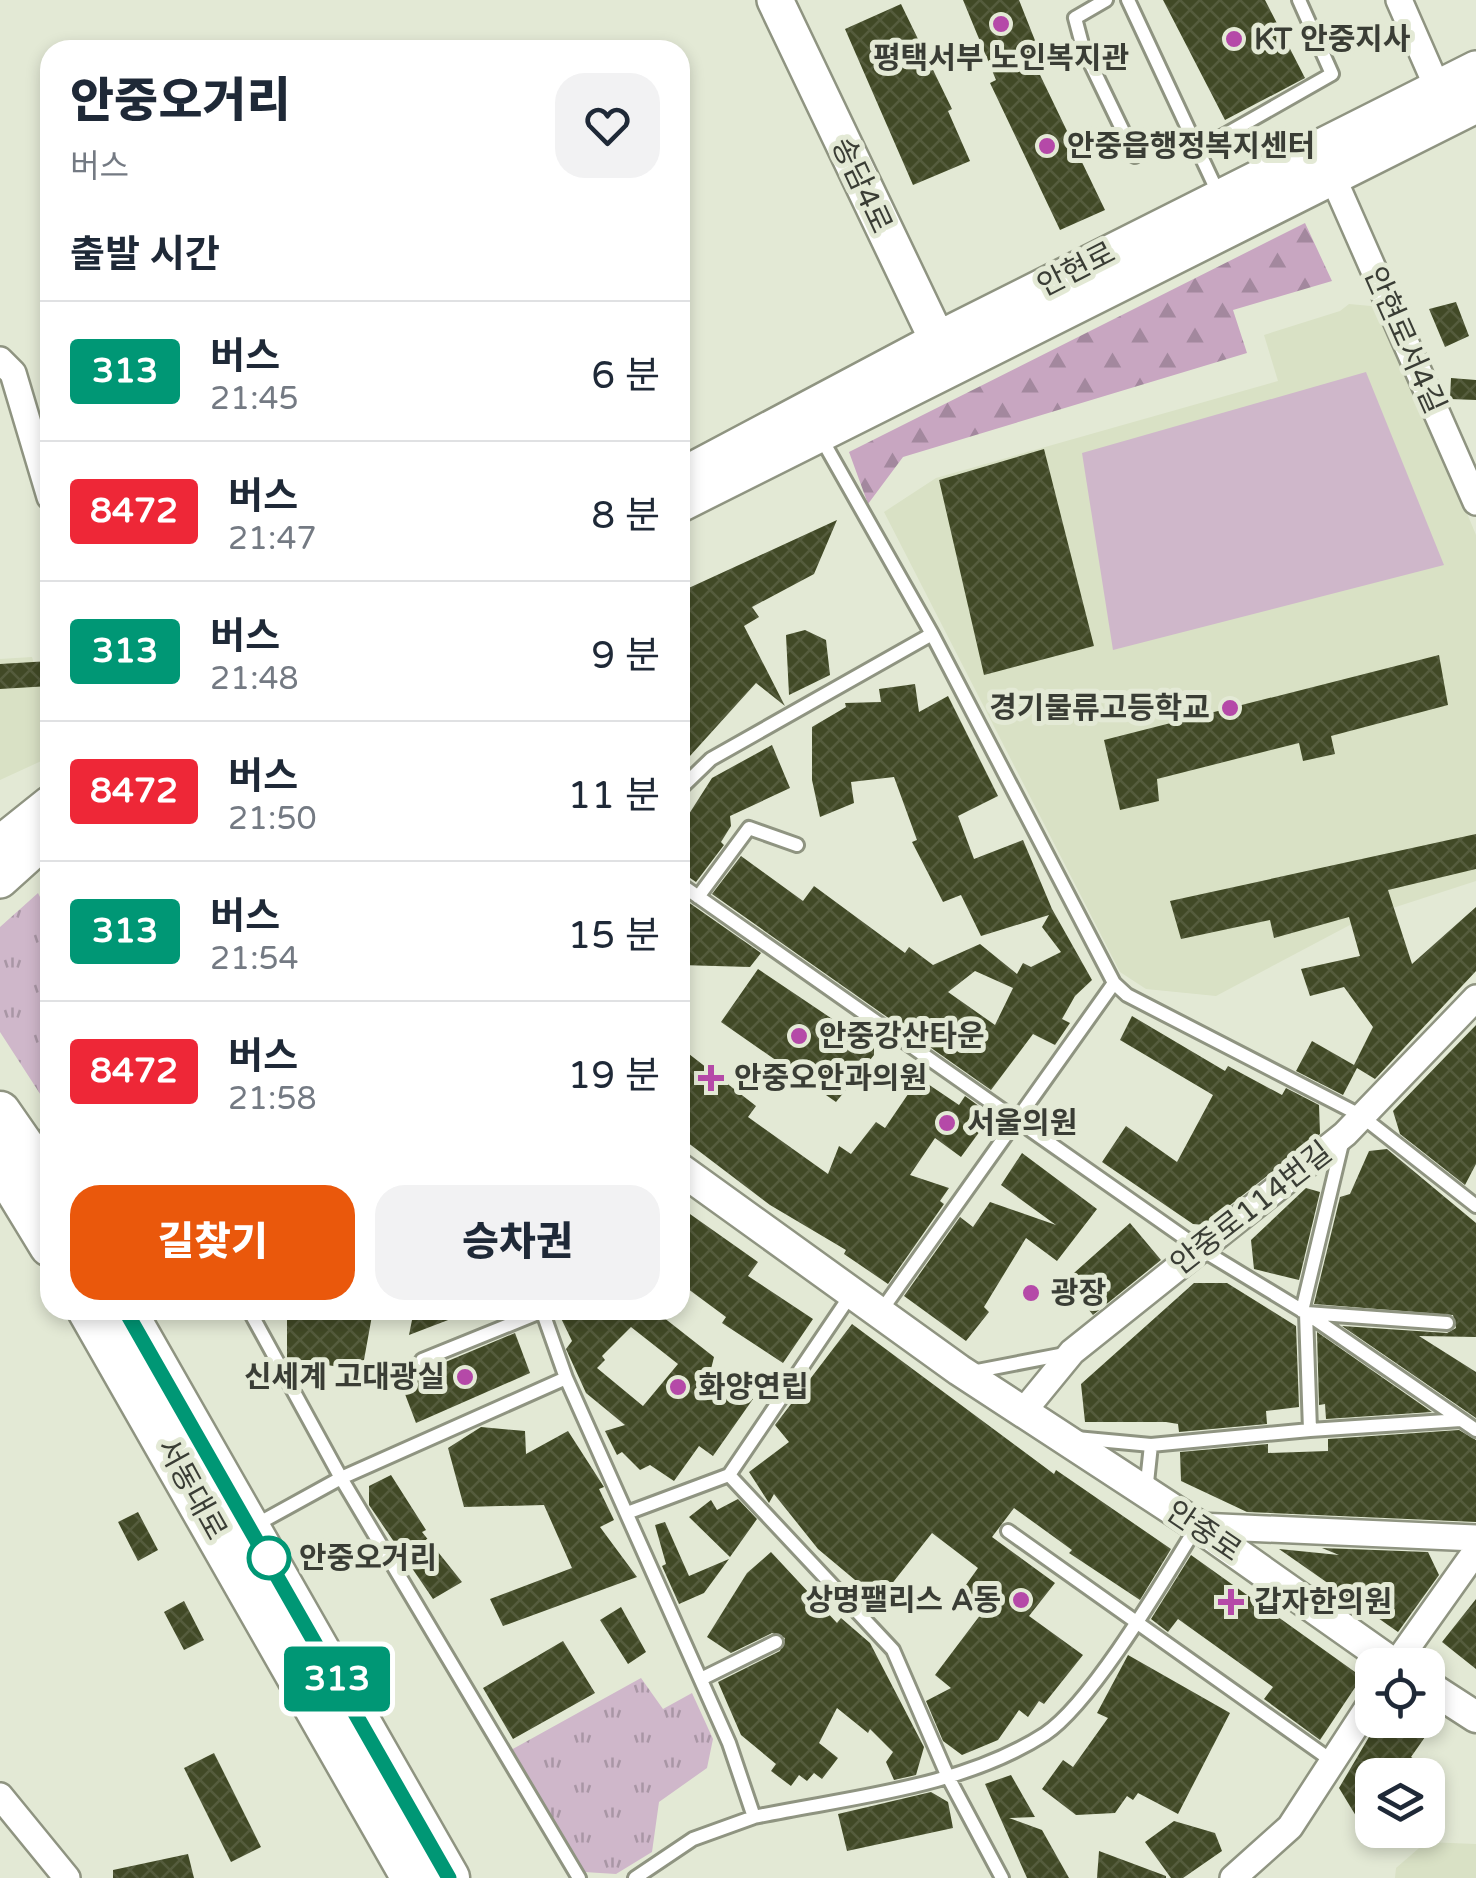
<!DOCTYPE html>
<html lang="ko">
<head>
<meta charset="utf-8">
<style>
  :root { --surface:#fff; --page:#f2f2f3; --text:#1f2937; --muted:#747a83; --line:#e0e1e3; --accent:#ea580c }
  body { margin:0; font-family:"Varela Round","Noto Sans KR",sans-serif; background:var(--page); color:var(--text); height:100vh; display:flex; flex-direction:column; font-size:38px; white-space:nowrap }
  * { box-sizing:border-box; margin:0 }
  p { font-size:32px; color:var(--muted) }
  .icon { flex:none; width:55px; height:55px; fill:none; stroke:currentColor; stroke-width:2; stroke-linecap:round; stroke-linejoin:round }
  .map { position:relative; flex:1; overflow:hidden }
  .details { position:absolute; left:40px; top:40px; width:650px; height:1280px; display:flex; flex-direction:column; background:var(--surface); border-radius:30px; box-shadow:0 5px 15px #0003 }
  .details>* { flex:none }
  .badge { padding:0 20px; border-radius:8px; font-size:35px; line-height:65px }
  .buttons { position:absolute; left:1355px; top:1648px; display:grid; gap:20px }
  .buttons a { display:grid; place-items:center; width:90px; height:90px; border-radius:20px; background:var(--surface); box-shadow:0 5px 15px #0003; font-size:50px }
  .map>.badge { position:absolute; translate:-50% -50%; box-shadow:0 0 0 5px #fff }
  h2 { padding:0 30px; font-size:38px; line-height:90px }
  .round { display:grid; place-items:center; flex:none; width:105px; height:105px; border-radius:30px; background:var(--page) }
  .headline { display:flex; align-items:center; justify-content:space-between; height:170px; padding:0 30px }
  h1 { font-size:48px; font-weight:800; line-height:75px }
  .cta { display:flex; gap:20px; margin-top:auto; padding:20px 30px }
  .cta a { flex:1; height:115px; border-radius:30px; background:var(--accent); color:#fff; font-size:40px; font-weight:800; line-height:115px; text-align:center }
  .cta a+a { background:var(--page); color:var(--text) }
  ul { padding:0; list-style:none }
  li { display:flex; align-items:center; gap:30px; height:140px; padding:0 30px; border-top:2px solid var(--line) }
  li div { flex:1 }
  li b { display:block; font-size:38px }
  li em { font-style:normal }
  li .badge { min-width:110px; font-weight:700; text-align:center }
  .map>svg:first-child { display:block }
</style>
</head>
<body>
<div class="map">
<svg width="1476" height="1878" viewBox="0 0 1476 1878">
  <defs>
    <pattern id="grass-tufts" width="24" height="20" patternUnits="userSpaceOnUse" patternTransform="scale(2.5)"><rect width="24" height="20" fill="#cfb7ca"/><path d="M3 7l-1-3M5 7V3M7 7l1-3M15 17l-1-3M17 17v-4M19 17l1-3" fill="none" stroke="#a996a5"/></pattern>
    <pattern id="forest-firs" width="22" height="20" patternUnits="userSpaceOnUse" patternTransform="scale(2.5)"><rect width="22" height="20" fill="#c8a6c1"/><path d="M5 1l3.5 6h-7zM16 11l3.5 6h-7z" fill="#a3889e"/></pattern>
    <pattern id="building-cross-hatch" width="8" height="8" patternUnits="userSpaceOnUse" patternTransform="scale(2.5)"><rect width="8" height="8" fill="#414926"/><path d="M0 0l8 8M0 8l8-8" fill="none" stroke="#555c3d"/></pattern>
  </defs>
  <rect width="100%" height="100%" fill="#e3e9d5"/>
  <path fill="#d9e1c5" d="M1349 304 1382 307 1476 535V881L1365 917 1216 996 1146 989 1120 972 884 512 936 478 1278 381 1264 335 1340 311Z
    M32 657 50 720V757L0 780V659Z
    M1426 1842 1476 1844V1878H1395L1396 1868Z"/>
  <path fill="url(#grass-tufts)" d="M38 893 50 917V1102L44 1100 0 1032V927Z
    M641 1678 663 1709 692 1693 713 1739 707 1768 659 1802 652 1852 616 1874 584 1872 511 1750Z"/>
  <path fill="url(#forest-firs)" d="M1305 223 1332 281 1233 310 1247 353 903 457 868 504 849 452Z"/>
  <path fill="#cfb7ca" d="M1366 372 1444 565 1113 650 1082 453Z"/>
  <path fill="url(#building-cross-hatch)" fill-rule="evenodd" d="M963 0H1019L1038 48 1029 52 1105 210 1060 230 990 83 996 80Z
    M1163 0H1265L1305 78 1225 120Z
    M901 4 952 109 948 111 970 161 913 185 845 29Z
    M1456 302 1469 336 1445 347 1429 309Z
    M1451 378 1476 380V400L1450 399Z
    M1044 449 1094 646 984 675 939 480Z
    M837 520 814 574 752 607 759 617 744 626 785 706 756 683 680 767V592Z
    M805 630 826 640 830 675 789 695 786 635Z
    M1439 655 1448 705 1331 736 1335 754 1303 761 1299 743 1157 779 1159 801 1120 810 1104 740Z
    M50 661V686L0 689V664Z
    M915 684 919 712 948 696 998 796 958 816 974 859 1023 840 1052 909 1092 980 1075 996 1062 1019 1070 1023 1055 1045 1033 1034 991 1090 712 894 741 856 803 901 814 886 905 953 909 947 933 965 980 944 1017 974 1023 963 1031 967 1061 952 1042 927 1049 915 981 936 961 895 943 902 912 842 917 840 894 777 851 782 854 803 820 817 812 780V727L846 707 845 703 881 702 879 689ZM975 971 1013 988 995 1025 948 992Z
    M772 745 790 788 730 816 731 826 721 842 724 845 696 882 680 871V828L712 778Z
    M1476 834V869L1388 890 1412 964 1476 907V971L1375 1079 1357 1068 1343 1095 1296 1071 1312 1041 1354 1065 1373 1027 1344 987 1310 996 1301 969 1360 956 1349 917 1274 938 1270 920 1181 939 1170 901Z
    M688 902 761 953 750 967 680 965V912Z
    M758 969 874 1047V1055L836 1102 721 1022Z
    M1132 1016 1225 1071 1228 1066 1282 1095 1286 1088 1319 1105 1320 1134 1205 1225 1193 1224 1102 1162 1126 1126 1177 1162 1213 1095 1120 1040Z
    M1476 1025V1164L1465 1185 1400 1134 1393 1111Z
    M689 1054 756 1106 748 1117 828 1174 839 1146 851 1154 876 1122 885 1128 919 1078 959 1105 965 1096 983 1109 980 1131 961 1157 935 1138 910 1175 949 1188 940 1201 944 1204 888 1284 844 1254 846 1250 770 1205 683 1139 688 1133 680 1128V1066Z
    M1387 1149 1476 1223V1337L1419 1336 1476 1372V1418L1342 1326 1447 1333 1456 1328 1453 1315 1314 1304 1340 1197 1350 1194 1369 1151Z
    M1022 1153 1097 1209 1057 1261 1026 1238 984 1307 989 1312 966 1341 904 1296 960 1217 973 1227 990 1202 1056 1225 1001 1185Z
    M1306 1188 1320 1192 1299 1280 1254 1269 1251 1240Z
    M680 1207 758 1262 748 1276 813 1319 783 1363 722 1323 726 1317 680 1283Z
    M1130 1223 1161 1260 1093 1315 1065 1281Z
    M1194 1283H1227L1296 1326 1299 1407 1266 1411 1267 1424 1179 1432 1178 1424 1166 1422H1085L1081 1384Z
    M287 1310H373L362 1371 287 1358Z
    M414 1310H469V1312L409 1335Z
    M557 1310H654L714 1357 711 1369 753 1399 713 1456 699 1446 674 1481 650 1465 640 1470 622 1452 617 1455 605 1431 625 1425 586 1393 566 1349 572 1341ZM631 1327 678 1364 643 1406 597 1368 605 1360 602 1356Z
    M852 1324 1054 1474 1056 1470 1171 1549 1140 1600 1069 1553 1072 1550 1014 1508 992 1537 1055 1583 1029 1616 1083 1655 1044 1704 1039 1701 1028 1717 1019 1710 998 1740 962 1755 943 1741 926 1701 951 1688 935 1675 981 1614 958 1596 978 1568 932 1533 879 1600 818 1549 774 1494 769 1503 749 1472 789 1442 775 1425Z
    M1317 1332 1432 1412 1326 1419 1325 1404 1319 1405Z
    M515 1333 530 1373 416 1423 400 1381Z
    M481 1427 525 1431 526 1454 568 1431 604 1487 599 1489 614 1520 600 1527 637 1577 503 1626 490 1599 572 1568 544 1505 464 1507 448 1448Z
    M1459 1430 1476 1440V1522L1247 1512 1181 1481 1180 1452 1268 1444V1453L1328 1451V1439Z
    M391 1475 426 1530 422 1532 462 1582 433 1599 369 1505V1486Z
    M738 1499 757 1519 730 1557 689 1517 711 1500 717 1510Z
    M138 1512 158 1550 138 1561 118 1522Z
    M665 1522 689 1576 729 1559 704 1593 679 1604 662 1566 666 1564 655 1525Z
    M1322 1548 1428 1552 1439 1575 1398 1632 1279 1549 1339 1555Z
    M771 1552 837 1623 841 1618 870 1643 924 1747 916 1775 894 1780 886 1762 893 1752 870 1729 868 1733 837 1708 819 1743 838 1758 822 1779 814 1773 807 1781 799 1775 791 1786 771 1771 776 1764 741 1735 718 1682 780 1651 785 1638 772 1633 731 1653 707 1637 747 1573Z
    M1191 1555 1362 1677 1320 1740 1264 1699 1273 1687 1178 1619 1168 1632 1151 1619Z
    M1476 1599V1669L1442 1642Z
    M184 1601 204 1640 184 1650 164 1612Z
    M621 1607 646 1652 628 1664 600 1620Z
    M563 1641 595 1693 513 1739 483 1688Z
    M1128 1655 1230 1713 1178 1814 1138 1793 1133 1800 1127 1796 1115 1813 1076 1815 1042 1789 1063 1760 1073 1767 1108 1718 1097 1713Z
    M1379 1720H1420L1432 1727 1411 1757 1414 1759 1406 1775H1372V1825L1356 1816 1339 1788Z
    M214 1753 261 1847 231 1862 184 1768Z
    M1011 1775 1035 1817 1009 1818 1042 1830 1069 1878H1027L985 1784Z
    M931 1792 948 1802 953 1828 847 1851 838 1814Z
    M1174 1821 1215 1833 1222 1851 1183 1878H1171L1145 1842Z
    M1099 1851 1166 1876V1878H1097Z
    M188 1854 194 1878H113V1870Z"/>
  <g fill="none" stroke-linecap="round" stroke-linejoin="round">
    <g stroke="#8f9481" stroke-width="18">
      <path id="service" d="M1106 0 1075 18 1083 48 1135 156
        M1128 0 1220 197
        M1200 149 1332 74 1299 0
        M820 436 932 634 1114 983 1127 995 1360 1115 1476 1206
        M680 789 711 759 932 634
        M680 884 1199 1248 1306 1313 1476 1430
        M698 897 749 828 797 845
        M35 1150 50 1130
        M852 1293 729 1475 893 1650 948 1777 1002 1878
        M249 1310 341 1478 579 1878
        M542 1310 566 1378 729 1743 754 1817 693 1839 635 1878
        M881 1311 1114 983
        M1302 1311 1343 1139
        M422 1360 543 1311
        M972 1372 1065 1354
        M1310 1430 1461 1420
        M1076 1438 1151 1445 1310 1430 1306 1313 1447 1323
        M1146 1492 1151 1445
        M627 1513 729 1475
        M252 1527 341 1478 566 1378
        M1008 1531 1335 1763
        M701 1679 776 1642
        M754 1817C850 1797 961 1788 1045 1734 1092 1703 1165 1578 1197 1526"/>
    </g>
    <g stroke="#8f9481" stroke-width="30">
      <path id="minor" d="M1399 0 1438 89
        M1327 164 1476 502
        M0 360 13 373 50 497
        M1022 1413 1072 1352 1345 1134 1476 998
        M1198 1526 1476 1538
        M1395 1665 1476 1551
        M0 1796 67 1878
        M1233 1878 1290 1827 1372 1701"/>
    </g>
    <g stroke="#8f9481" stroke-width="35">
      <path id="tertiary" d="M680 1169 959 1370 1198 1526 1395 1665
        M1428 1686 1476 1717"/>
    </g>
    <g stroke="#8f9481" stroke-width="40">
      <path id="secondary" d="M775 0 947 360
        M680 477 957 330 1476 69
        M680 504 1476 105
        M0 844 50 804
        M0 880 50 835"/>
    </g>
    <g stroke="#8f9481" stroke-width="45">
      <path id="primary" d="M0 1112 50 1184
        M0 1164 50 1246
        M88 1310 412 1878
        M125 1310 449 1878"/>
    </g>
    <use href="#service" stroke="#fff" stroke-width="12"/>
    <use href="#minor" stroke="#fff" stroke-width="25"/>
    <use href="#tertiary" stroke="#fff" stroke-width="30"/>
    <use href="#secondary" stroke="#fff" stroke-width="35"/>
    <use href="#primary" stroke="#fff" stroke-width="40"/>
  </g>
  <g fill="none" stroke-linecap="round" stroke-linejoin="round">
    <g stroke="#fff" stroke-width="22">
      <path id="line" d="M125 1310 449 1878"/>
    </g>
    <use href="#line" stroke="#009775" stroke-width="15"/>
  </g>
  <g fill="#b549a8" stroke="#e3e9d5" stroke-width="4">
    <circle cx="1001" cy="24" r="10"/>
    <circle cx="1234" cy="39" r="10"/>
    <circle cx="1047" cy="146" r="10"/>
    <circle cx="1230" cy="708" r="10"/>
    <circle cx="799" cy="1036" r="10"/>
    <path d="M706 1063h10v10h10v10h-10v10h-10v-10h-10v-10h10z"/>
    <circle cx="947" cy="1123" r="10"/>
    <circle cx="1031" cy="1293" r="10"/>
    <circle cx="465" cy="1377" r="10"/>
    <circle cx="678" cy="1387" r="10"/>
    <circle cx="1021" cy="1600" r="10"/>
    <path d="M1226 1587h10v10h10v10h-10v10h-10v-10h-10v-10h10z"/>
  </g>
  <circle fill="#fff" stroke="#009775" stroke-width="5" cx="269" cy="1558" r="20"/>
  <g text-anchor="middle" stroke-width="10" stroke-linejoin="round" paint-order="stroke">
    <g font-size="30" font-weight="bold" fill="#3a3d35" stroke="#e3e9d5" text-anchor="start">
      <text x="1254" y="49">KT 안중지사</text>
      <text x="1001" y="68" text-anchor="middle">평택서부 노인복지관</text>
      <text x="1067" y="156">안중읍행정복지센터</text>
      <text x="1210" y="718" text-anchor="end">경기물류고등학교</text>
      <text x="819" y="1046">안중강산타운</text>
      <text x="734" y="1088">안중오안과의원</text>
      <text x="967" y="1133">서울의원</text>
      <text x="1051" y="1303">광장</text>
      <text x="445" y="1387" text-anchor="end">신세계 고대광실</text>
      <text x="698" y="1397">화양연립</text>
      <text x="1001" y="1610" text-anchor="end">상명팰리스 A동</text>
      <text x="1254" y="1612">갑자한의원</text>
    </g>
    <g font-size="30" fill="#3a3d35" stroke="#e3e9d5">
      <text transform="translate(862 185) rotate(65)" y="10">송담4로</text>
      <text transform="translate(1076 269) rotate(-27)" y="10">안현로</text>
      <text transform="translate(1405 340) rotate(66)" y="10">안현로서4길</text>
      <text transform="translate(1251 1208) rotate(-38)" y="10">안중로114번길</text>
      <text transform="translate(192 1489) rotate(61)" y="10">서동대로</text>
      <text transform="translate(1204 1531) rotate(34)" y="10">안중로</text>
    </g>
    <g font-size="30" font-weight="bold" fill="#3a3d35" stroke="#e3e9d5" text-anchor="start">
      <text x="299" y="1568">안중오거리</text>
    </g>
  </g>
</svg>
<div class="buttons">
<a><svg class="icon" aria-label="locate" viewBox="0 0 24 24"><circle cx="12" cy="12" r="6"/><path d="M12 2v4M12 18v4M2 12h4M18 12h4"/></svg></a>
<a><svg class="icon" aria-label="layers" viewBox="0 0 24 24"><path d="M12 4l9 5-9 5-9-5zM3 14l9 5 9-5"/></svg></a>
</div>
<b class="badge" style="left:337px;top:1679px;background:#009775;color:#fff">313</b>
<section class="details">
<div class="headline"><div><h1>안중오거리</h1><p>버스</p></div><a class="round"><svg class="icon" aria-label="heart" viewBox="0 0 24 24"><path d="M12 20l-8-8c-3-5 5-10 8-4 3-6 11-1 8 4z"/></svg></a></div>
<h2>출발 시간</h2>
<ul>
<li><span class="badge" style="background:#009775;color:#fff">313</span><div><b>버스</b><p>21:45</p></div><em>6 분</em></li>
<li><span class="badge" style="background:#ee2737;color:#fff">8472</span><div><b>버스</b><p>21:47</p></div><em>8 분</em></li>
<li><span class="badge" style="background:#009775;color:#fff">313</span><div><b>버스</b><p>21:48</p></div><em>9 분</em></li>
<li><span class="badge" style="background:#ee2737;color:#fff">8472</span><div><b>버스</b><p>21:50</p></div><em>11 분</em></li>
<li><span class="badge" style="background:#009775;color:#fff">313</span><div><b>버스</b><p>21:54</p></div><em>15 분</em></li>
<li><span class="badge" style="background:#ee2737;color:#fff">8472</span><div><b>버스</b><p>21:58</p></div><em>19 분</em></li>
</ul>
<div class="cta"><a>길찾기</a><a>승차권</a></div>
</section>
</div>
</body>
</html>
